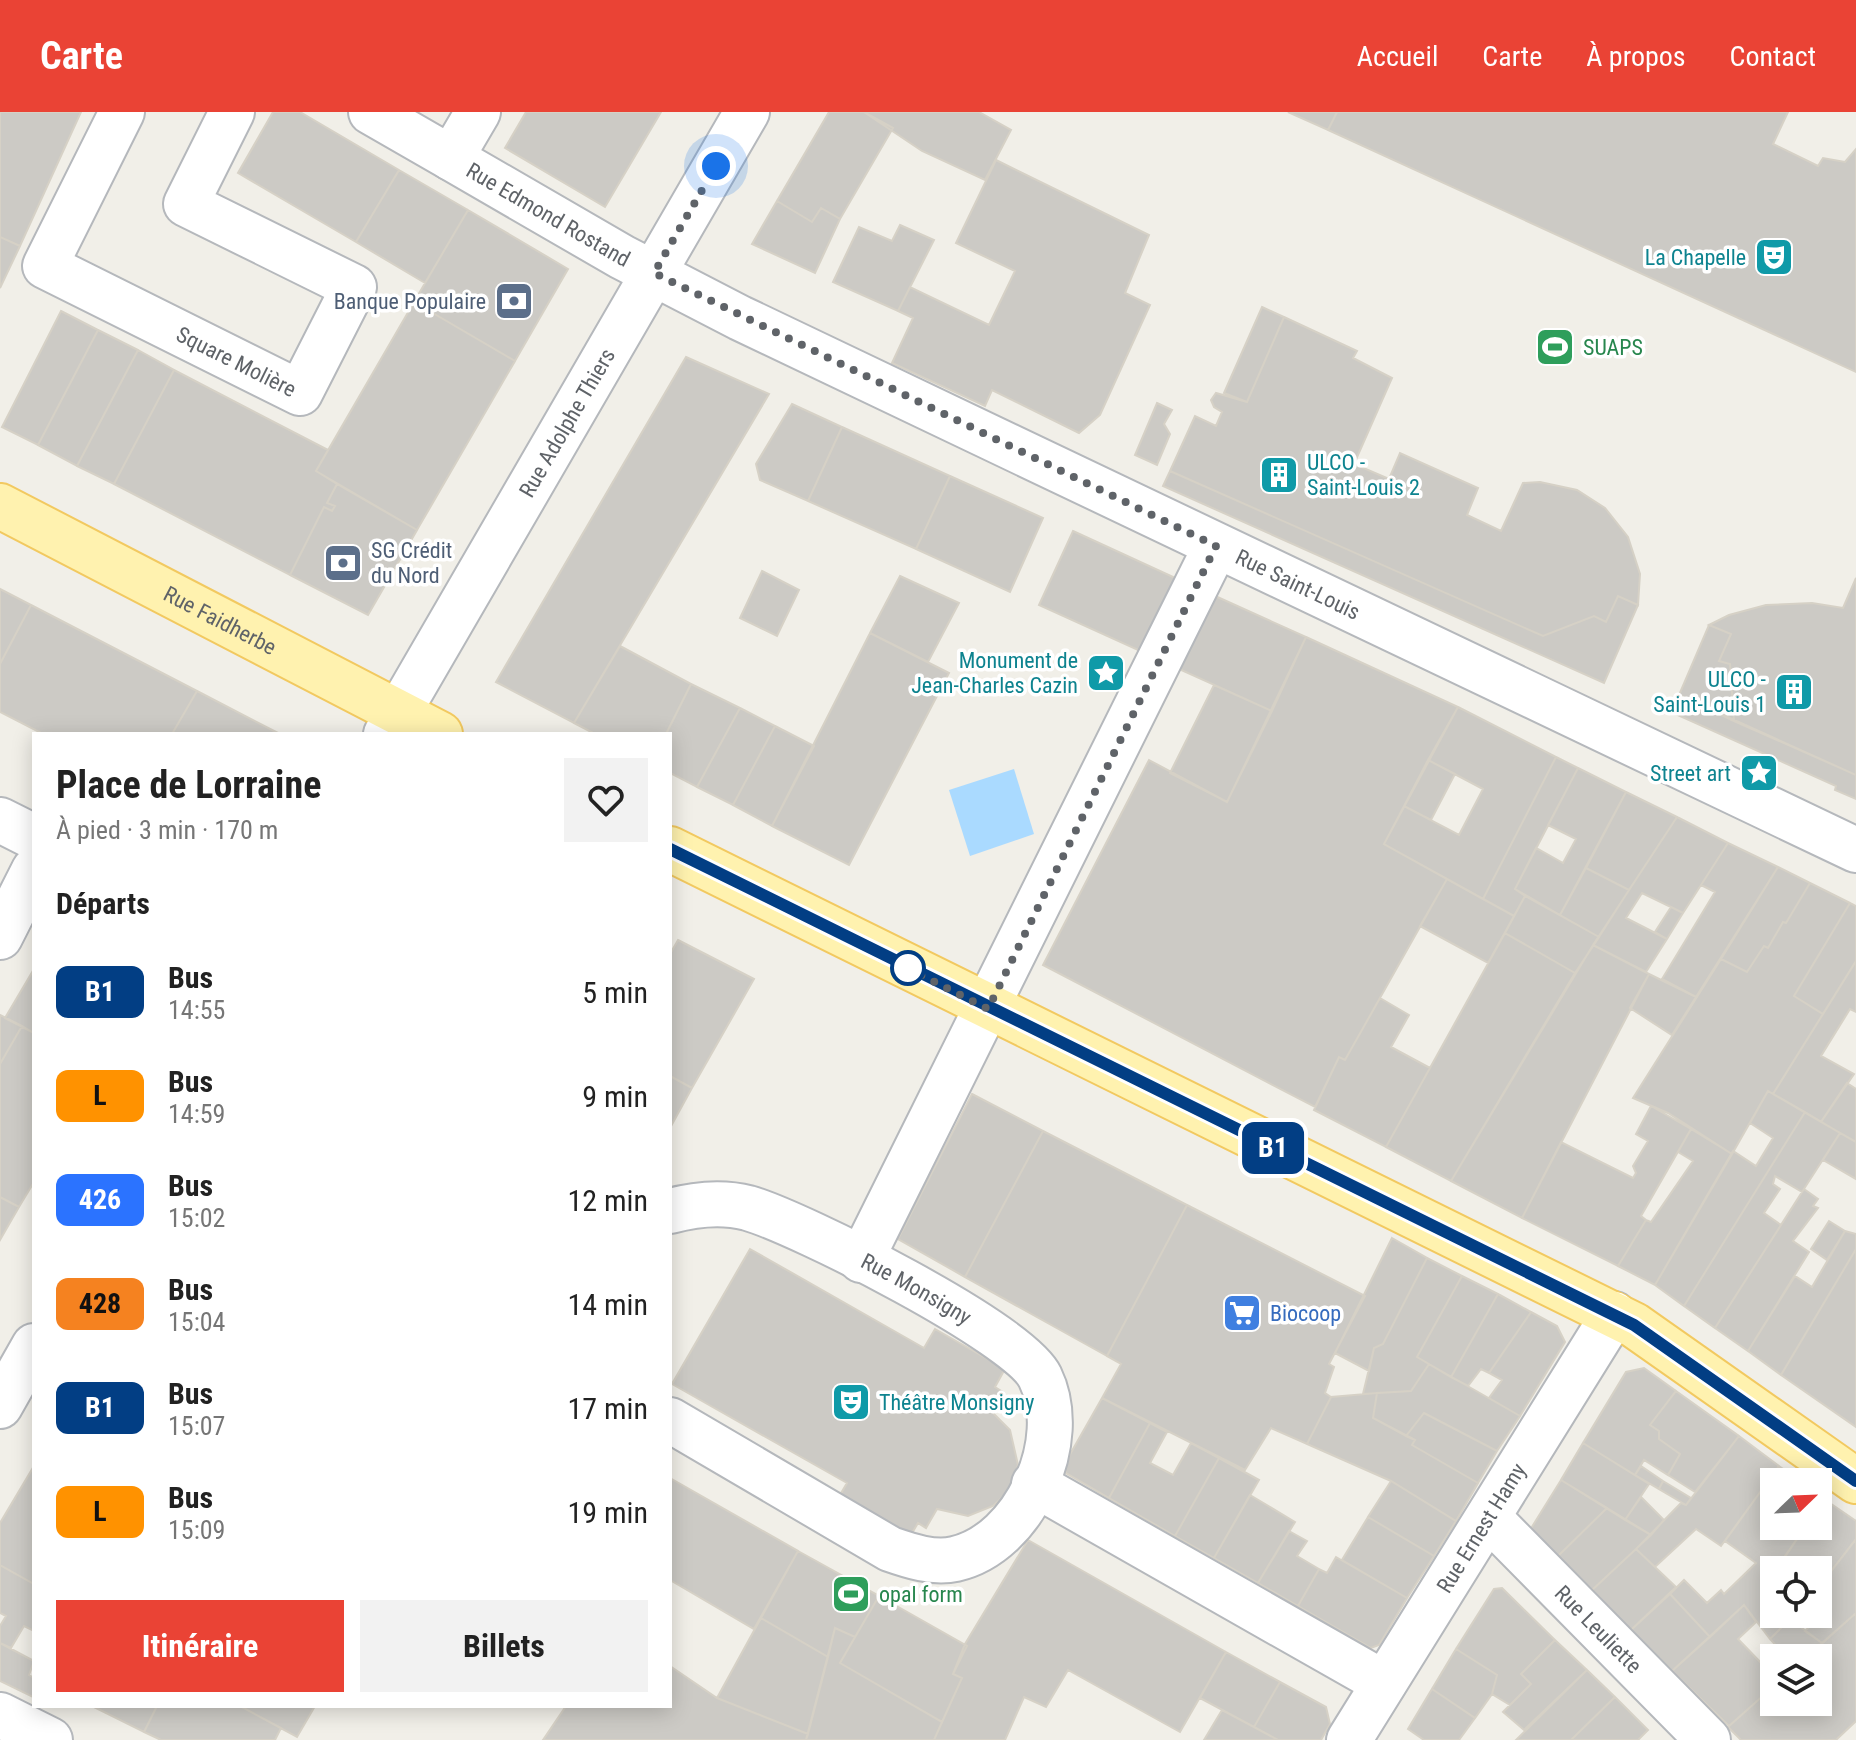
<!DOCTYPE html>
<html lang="fr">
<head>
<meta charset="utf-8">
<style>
  :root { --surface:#fff; --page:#f2f2f2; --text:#222; --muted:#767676; --accent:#ea4335 }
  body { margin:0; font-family:"Roboto Condensed",sans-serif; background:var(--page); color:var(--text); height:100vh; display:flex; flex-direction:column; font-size:30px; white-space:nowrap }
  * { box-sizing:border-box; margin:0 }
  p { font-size:26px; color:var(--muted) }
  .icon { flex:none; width:44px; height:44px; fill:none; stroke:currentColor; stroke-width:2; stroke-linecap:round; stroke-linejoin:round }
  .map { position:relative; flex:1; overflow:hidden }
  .side { position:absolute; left:32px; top:620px; width:640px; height:976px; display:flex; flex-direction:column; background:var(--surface); border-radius:0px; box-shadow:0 4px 20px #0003 }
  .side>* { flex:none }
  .badge { padding:0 16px; border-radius:12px; font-size:28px; line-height:52px }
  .needle { width:52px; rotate:67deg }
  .controls { position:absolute; left:1760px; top:1356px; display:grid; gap:16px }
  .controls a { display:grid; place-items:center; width:72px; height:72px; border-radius:0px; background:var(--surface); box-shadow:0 4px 20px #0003; font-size:40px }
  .you { position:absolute; width:40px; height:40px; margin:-20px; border:6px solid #fff; border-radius:50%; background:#1a73e8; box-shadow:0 0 0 12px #1a73e833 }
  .map>.badge { position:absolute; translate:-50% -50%; box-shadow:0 0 0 4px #fff }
  h2 { padding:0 24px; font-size:30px; line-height:72px }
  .round { display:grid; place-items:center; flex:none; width:84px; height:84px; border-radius:0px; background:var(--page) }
  .overview { display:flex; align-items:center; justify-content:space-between; height:136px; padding:0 24px }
  h1 { font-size:38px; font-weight:700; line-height:60px }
  .cta { display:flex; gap:16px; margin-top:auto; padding:16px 24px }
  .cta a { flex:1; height:92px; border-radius:0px; background:var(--accent); color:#fff; font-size:32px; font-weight:700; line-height:92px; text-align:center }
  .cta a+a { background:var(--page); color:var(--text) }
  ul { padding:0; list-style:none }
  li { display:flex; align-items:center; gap:24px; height:104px; padding:0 24px }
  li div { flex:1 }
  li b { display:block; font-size:30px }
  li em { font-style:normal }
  li .badge { min-width:88px; font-weight:700; text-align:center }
  header { display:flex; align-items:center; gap:48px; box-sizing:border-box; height:112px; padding:0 40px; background:var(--accent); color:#fff }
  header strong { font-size:38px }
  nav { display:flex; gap:44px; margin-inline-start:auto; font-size:28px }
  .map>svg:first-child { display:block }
</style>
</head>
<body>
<header>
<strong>Carte</strong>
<nav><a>Accueil</a><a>Carte</a><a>À propos</a><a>Contact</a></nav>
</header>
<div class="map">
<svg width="1856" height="1628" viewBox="0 0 1856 1628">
  <rect width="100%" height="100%" fill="#f1efe8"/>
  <path fill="#aadaff" d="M1014 657 1034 722 970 744 949 678Z"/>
  <path fill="#cccac5" stroke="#d6d1c6" stroke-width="2" d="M0 0H81L20 134 0 125Z
    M273 0H300L399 58 356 130 238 61Z
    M526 0H661L605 95 505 36Z
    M829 0H864L893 16 840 107 821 96 812 110 777 89Z
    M864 0H979L1011 18 985 68 922 39Z
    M1288 0H1337L1328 18Z
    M1337 0H1788L1773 32 1818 54 1823 46 1845 50 1856 37V260L1328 18Z
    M996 48 1149 123 1125 181 1150 193 1100 303 1079 321 992 278 985 294 892 251 913 206 898 199 910 175 989 213 1015 159 956 131Z
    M399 58 468 98 425 171 356 130Z
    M777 89 812 110 821 96 840 107 815 161 752 132Z
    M468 98 568 157 515 249 414 190Z
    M900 113 934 128 898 199 833 170 859 115 892 129Z
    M0 125 20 134 0 176Z
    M414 190 515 249 417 418 316 359Z
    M1262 195 1284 205 1247 290 1224 281Z
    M61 199 98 218 38 333 2 315Z
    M1284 205 1357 239 1353 246 1392 266 1354 352 1389 367 1400 341 1478 376 1467 403 1501 419 1523 371 1540 370 1577 378 1605 396 1628 425 1640 462 1638 493 1618 484 1606 510 1594 504 1543 524 1170 359 1195 304 1216 314 1222 300 1214 295 1211 288 1216 281 1247 290Z
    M98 218 138 238 77 354 38 333Z
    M138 238 174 258 114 372 77 354Z
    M686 245 769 282 574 611 496 570Z
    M174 258 328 338 316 359 337 372 327 391 335 394 332 399 324 395 290 463 114 372Z
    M1157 291 1172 298 1164 312 1170 322 1157 353 1135 343Z
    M792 292 842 315 808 389 760 368 756 352Z
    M842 315 950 364 916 437 808 389Z
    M1170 359 1543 524 1594 504 1606 510 1618 484 1638 493 1604 571 1163 374Z
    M950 364 1043 406 1010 480 916 437Z
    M337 372 417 418 368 503 290 463 324 395 332 399 335 394 327 391Z
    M1073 419 1184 470 1149 543 1039 493Z
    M762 459 799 478 777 524 740 506Z
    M900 464 959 491 928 550 870 521Z
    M1856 466V663L1734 609 1730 552 1719 549 1731 522 1709 513 1729 503 1766 493 1812 491 1843 496Z
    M0 477 31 493 0 552Z
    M1213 483 1306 525 1272 599 1179 557Z
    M31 493 197 579 172 622H43L0 600V552Z
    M1709 513 1731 522 1719 549 1730 552 1734 609 1679 583Z
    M870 521 949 561 849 753 772 714Z
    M1306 525 1458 595 1384 732 1447 767 1345 948 1339 945 1315 995 1043 853 1149 648 1227 690Z
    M620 534 691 572 666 622H595L574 611Z
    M691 572 740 596 697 675 670 661V622H666Z
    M1214 573 1272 599 1227 690 1170 661Z
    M197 579 280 622H172Z
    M1679 583 1856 663V687L1835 678 1836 674 1671 600Z
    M1458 595 1556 645 1483 787 1384 732 1404 694 1459 723 1483 677 1428 648Z
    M740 596 775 614 733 693 697 675Z
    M775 614 814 634 772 714 733 693Z
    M1556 645 1578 656 1515 777 1525 784 1514 804 1483 787Z
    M1428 648 1455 662 1431 708 1404 694Z
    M1578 656 1626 680 1560 803 1515 777 1536 736 1563 751 1576 727 1548 713Z
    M1626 680 1677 705 1629 778 1586 756Z
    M1677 705 1728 731 1683 801 1642 781 1626 806 1667 827 1646 860 1593 833Z
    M1728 731 1778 755 1696 885 1662 867 1715 780 1701 773Z
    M1778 755 1810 771 1786 811 1783 810 1768 836 1764 834 1747 860 1721 847Z
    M1586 756 1629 778 1599 825 1560 803Z
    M1447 767 1514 804 1488 851 1420 814Z
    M1810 771 1850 791 1794 884 1823 902 1773 982 1768 979 1732 1042 1668 1001 1633 986 1721 847 1747 860 1764 834 1768 836 1783 810 1786 811Z
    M1525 784 1599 825 1575 861 1505 821Z
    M1850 791 1856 794V849L1823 902 1794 884Z
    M1671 795 1683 801 1667 827 1655 820Z
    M1505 821 1575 861 1451 1069 1386 1035Z
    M678 828 754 867 692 976 670 964V842Z
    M1593 833 1649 862 1522 1106 1451 1069Z
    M1856 849V900L1850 897 1821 944 1854 962 1821 1010 1773 982Z
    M34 857V921L5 906Z
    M1649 862 1696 885 1672 923 1630 896Z
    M1380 886 1409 903 1391 935 1430 956 1386 1035 1314 998 1339 945 1345 948Z
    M0 903 22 914 0 952Z
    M22 914 34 921V1070L19 1095 0 1085V952Z
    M670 964 692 976 670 1016Z
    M1847 971 1856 977V1030L1821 1010Z
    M1768 979 1805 1000 1684 1194 1655 1173 1733 1039 1756 1054 1773 1026 1750 1011Z
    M972 982 1043 1019 965 1165 898 1127Z
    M1651 994 1691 1017 1641 1104 1646 1108 1618 1154 1522 1106 1561 1030 1633 1066 1636 1061 1633 1054 1648 1029 1636 1022Z
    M1805 1000 1840 1021 1802 1080 1775 1064 1773 1072 1780 1077 1764 1101 1781 1113 1715 1216 1684 1194Z
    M1691 1017 1732 1042 1655 1173 1618 1154 1646 1108 1651 1110 1693 1049 1678 1040Z
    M1043 1019 1187 1093 1107 1244 965 1165Z
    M1840 1021 1856 1030V1067L1823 1048Z
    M1804 1077 1818 1087 1813 1094 1818 1096 1793 1129 1809 1140 1748 1239 1715 1216Z
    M0 1085 19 1095 0 1128Z
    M1187 1093 1365 1184 1329 1252 1334 1255 1325 1281 1331 1285 1307 1332 1271 1316 1245 1358 1102 1286 1121 1252 1107 1244Z
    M1829 1109 1845 1119 1827 1148 1811 1137Z
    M1845 1119 1856 1122V1137L1781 1263 1748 1239 1795 1164 1812 1175Z
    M1392 1126 1427 1146 1383 1232 1374 1236 1369 1259 1335 1241Z
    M750 1137 924 1236 935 1217 1005 1257 995 1275 1003 1280 992 1300 1010 1318 1018 1353 1009 1379 993 1394 968 1404 937 1397 926 1416 918 1411 908 1428 837 1388 847 1371 672 1272Z
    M1856 1137V1315L1781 1263Z
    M1427 1146 1462 1164 1417 1245 1429 1252 1411 1279 1363 1282 1374 1236 1383 1232Z
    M1462 1164 1498 1182 1451 1265 1417 1245Z
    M1498 1182 1531 1200 1489 1261 1481 1257 1468 1274 1451 1265Z
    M1531 1200 1557 1214 1565 1230 1520 1304 1489 1286 1502 1268 1489 1261Z
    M1429 1252 1520 1304 1497 1339 1424 1301 1406 1324 1373 1306 1377 1281 1411 1279Z
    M1644 1256 1676 1279 1650 1313 1659 1319V1327L1680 1342 1668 1363 1644 1348 1635 1363 1583 1331 1626 1260Z
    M1676 1279 1739 1324 1695 1380 1668 1363 1680 1342 1659 1327V1319L1650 1313Z
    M1377 1281 1373 1306 1415 1328 1412 1333 1478 1371 1456 1409 1391 1369 1307 1332 1331 1285Z
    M1102 1286 1150 1311 1109 1386 1066 1361 1064 1353Z
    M1424 1301 1497 1339 1478 1371 1412 1333 1415 1328 1406 1324Z
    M1150 1311 1167 1320 1150 1351 1173 1363 1191 1331 1219 1346 1175 1424 1109 1386Z
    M1739 1324 1779 1354 1721 1434 1696 1417 1655 1455 1636 1437 1681 1391 1686 1393Z
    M1583 1331 1649 1372 1625 1408 1561 1368Z
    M1219 1346 1259 1368 1214 1446 1175 1424Z
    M34 1354V1472L0 1453V1411Z
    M1641 1354 1663 1369 1659 1377 1635 1363Z
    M1779 1354 1801 1370H1774V1414H1806L1771 1464 1774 1502H1795L1770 1527 1744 1493 1710 1525 1670 1482 1684 1468 1707 1491 1721 1478 1724 1482 1756 1451 1725 1429Z
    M670 1366 798 1439 754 1517 670 1468Z
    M1561 1368 1607 1396 1557 1445 1530 1418Z
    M1391 1369 1456 1409 1434 1444 1368 1405Z
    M1663 1369 1691 1386 1686 1393 1659 1377Z
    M1250 1383 1295 1410 1258 1471 1214 1446Z
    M1641 1385 1664 1408 1651 1423 1625 1408Z
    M1824 1387 1856 1409V1427L1818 1476V1458H1776L1806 1414H1818V1397Z
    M1607 1396 1651 1423 1591 1479 1557 1445Z
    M1368 1405 1434 1444 1407 1486 1342 1448Z
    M1289 1419 1307 1429 1297 1444 1319 1457 1298 1494 1258 1471Z
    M1856 1427V1501L1822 1531 1805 1519 1824 1500 1818 1497V1476Z
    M1028 1428 1226 1540 1180 1620 1068 1558 1046 1595 1024 1585 1005 1628H934L962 1566 953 1562 965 1532Z
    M1636 1437 1676 1475 1631 1518 1591 1479Z
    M798 1439 879 1484 855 1525 835 1516 828 1545 761 1506Z
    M1336 1445 1407 1486 1379 1533 1371 1536 1298 1494 1319 1457 1327 1461Z
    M0 1453 34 1472V1519L24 1514 11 1536 0 1531V1514L6 1504 0 1501Z
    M1502 1476 1555 1528 1521 1562 1531 1572 1510 1593 1492 1582 1497 1563 1456 1537 1494 1477Z
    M1670 1482 1710 1525 1672 1559 1631 1518Z
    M879 1484 967 1534 953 1562 962 1566 942 1610 840 1551Z
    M1744 1493 1756 1510 1738 1527 1766 1556 1774 1548V1574L1729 1614 1672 1559Z
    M1856 1501V1609L1836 1628H1741L1728 1615 1774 1574V1590H1818V1546H1806Z
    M761 1506 828 1545 808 1622 717 1586Z
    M1790 1507 1822 1531 1806 1546H1776L1782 1540 1770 1527Z
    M835 1516 855 1525 840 1551 942 1610 934 1628H806Z
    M1555 1528 1587 1558 1524 1618 1503 1600 1531 1572 1521 1562Z
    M0 1531 34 1549 29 1563 34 1566 33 1585 0 1569Z
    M1456 1537 1497 1563 1492 1582 1475 1606 1432 1577Z
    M1226 1540 1280 1570 1254 1615 1200 1586Z
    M670 1554 717 1586 808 1622 806 1628H543L566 1594H670Z
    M1587 1558 1615 1585 1571 1628H1516Z
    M1280 1570 1326 1595 1330 1612 1321 1628H1278L1254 1615Z
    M1432 1577 1475 1606 1459 1628H1424L1408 1617Z
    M1615 1585 1648 1618 1638 1628H1571Z
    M92 1594H157L144 1620Z
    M157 1594H240L281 1616 275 1628H161L144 1620Z
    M240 1594H315L297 1625Z
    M1222 1598 1254 1615 1278 1628H1204Z"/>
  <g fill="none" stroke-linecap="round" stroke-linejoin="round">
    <g stroke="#b5b8bc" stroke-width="48">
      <g id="minor">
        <path id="s1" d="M122 0 45 154 300 281 354 175 186 92 232 0"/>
        <path d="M371 0 451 46"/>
        <path id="s2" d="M478 0 451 46 622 145 740 206 1856 738"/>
        <path id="s3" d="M386 622 747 0"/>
        <path d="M0 708 34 725"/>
        <path d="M0 825 34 758"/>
        <path id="s4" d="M670 1099C696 1092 721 1089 748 1096 800 1111 1019 1221 1040 1265 1071 1328 1025 1431 955 1447 934 1452 910 1444 890 1437L670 1308"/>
        <path d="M861 1148 1216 434"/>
        <path d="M0 1294 34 1234"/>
        <path d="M1034 1372 1384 1571"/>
        <path id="s5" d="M1489 1406 1708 1628"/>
        <path d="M0 1603 50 1628"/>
        <path id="s6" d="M1349 1628 1614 1202"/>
      </g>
    </g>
    <g stroke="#f2c960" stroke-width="48">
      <g id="major">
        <path id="s7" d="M0 394 440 622"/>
        <path d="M670 737 1634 1213 1856 1369"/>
      </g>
    </g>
    <use href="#minor" stroke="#fff" stroke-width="44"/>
    <use href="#major" stroke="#fff2af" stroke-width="44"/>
  </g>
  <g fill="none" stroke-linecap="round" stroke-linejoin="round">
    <g stroke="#fff" stroke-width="18">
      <path id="line" d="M670 737 1634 1213 1856 1369"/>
    </g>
    <use href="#line" stroke="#023e84" stroke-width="12"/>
    <path stroke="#5f6368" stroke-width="8" stroke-dasharray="0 14.4" d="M716 54 654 161 1216 434 988 897 901 853 908 856"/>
  </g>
  <defs>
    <g id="theatre-square" transform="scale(2)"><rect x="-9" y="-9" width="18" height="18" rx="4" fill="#0f9aa8" stroke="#fff"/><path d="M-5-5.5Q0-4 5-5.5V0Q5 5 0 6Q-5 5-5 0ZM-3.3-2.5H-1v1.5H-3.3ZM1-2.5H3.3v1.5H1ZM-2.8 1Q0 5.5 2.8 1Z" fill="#fff"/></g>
    <g id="bank-square" transform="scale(2)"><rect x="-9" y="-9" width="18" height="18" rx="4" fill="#5c6f8a" stroke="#fff"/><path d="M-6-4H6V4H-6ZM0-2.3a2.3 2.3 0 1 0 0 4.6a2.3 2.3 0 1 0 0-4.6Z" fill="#fff"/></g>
    <g id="stadium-square" transform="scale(2)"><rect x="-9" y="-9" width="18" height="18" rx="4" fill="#2e9e5b" stroke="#fff"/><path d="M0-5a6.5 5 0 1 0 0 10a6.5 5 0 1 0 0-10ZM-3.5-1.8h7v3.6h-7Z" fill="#fff"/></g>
    <g id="building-square" transform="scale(2)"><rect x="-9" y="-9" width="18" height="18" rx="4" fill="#0f9aa8" stroke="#fff"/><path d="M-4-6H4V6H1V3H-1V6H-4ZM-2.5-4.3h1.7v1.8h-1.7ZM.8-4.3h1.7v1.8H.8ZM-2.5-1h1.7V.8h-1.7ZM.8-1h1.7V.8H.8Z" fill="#fff"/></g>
    <g id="sight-square" transform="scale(2)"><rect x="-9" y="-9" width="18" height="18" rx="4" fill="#0f9aa8" stroke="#fff"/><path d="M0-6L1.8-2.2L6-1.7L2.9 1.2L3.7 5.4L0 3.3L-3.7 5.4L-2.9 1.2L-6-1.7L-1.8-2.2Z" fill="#fff"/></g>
    <g id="supermarket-square" transform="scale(2)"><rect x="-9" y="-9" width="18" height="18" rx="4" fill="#3f7fe0" stroke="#fff"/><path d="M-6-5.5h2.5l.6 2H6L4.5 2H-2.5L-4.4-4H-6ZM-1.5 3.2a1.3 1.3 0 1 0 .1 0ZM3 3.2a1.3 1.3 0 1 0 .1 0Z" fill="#fff"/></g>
  </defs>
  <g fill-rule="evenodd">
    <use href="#theatre-square" x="1774" y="145"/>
    <use href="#bank-square" x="514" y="189"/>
    <use href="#stadium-square" x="1555" y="235"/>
    <use href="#building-square" x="1279" y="363"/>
    <use href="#bank-square" x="343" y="451"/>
    <use href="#sight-square" x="1106" y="561"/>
    <use href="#building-square" x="1794" y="580"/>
    <use href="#sight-square" x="1759" y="661"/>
    <use href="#supermarket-square" x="1242" y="1201"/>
    <use href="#theatre-square" x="851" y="1290"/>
    <use href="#stadium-square" x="851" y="1482"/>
  </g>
  <circle fill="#fff" stroke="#023e84" stroke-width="4" cx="908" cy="856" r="16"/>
  <g text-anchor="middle" stroke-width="7" stroke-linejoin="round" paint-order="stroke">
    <g font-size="22" fill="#5f6368" stroke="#fff">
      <text dy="8" stroke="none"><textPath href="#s2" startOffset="166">Rue Edmond Rostand</textPath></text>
      <text dy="8" stroke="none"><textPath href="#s1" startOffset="386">Square Molière</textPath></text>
      <text dy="8" stroke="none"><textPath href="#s3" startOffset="360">Rue Adolphe Thiers</textPath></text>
      <text dy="8" stroke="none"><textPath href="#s2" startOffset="1002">Rue Saint-Louis</textPath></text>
      <text dy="8" stroke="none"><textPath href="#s7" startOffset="248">Rue Faidherbe</textPath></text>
      <text dy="8" stroke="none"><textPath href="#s4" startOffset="266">Rue Monsigny</textPath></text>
      <text dy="8" stroke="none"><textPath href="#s6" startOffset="250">Rue Ernest Hamy</textPath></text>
      <text dy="8" stroke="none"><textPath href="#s5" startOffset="156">Rue Leuliette</textPath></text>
    </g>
    <g font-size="22" fill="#0d838f" stroke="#fff" text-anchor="end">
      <text x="1746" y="153">La Chapelle</text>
      <text x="1307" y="358" text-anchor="start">ULCO -<tspan x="1307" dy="25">Saint-Louis 2</tspan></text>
      <text x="1078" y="556">Monument de<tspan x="1078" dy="25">Jean-Charles Cazin</tspan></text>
      <text x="1766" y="575">ULCO -<tspan x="1766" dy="25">Saint-Louis 1</tspan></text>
      <text x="1731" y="669">Street art</text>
      <text x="879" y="1298" text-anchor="start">Théâtre Monsigny</text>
    </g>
    <g font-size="22" fill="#4e5e75" stroke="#fff" text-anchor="end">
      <text x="486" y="197">Banque Populaire</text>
      <text x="371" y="446" text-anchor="start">SG Crédit<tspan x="371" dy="25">du Nord</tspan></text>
    </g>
    <g font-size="22" fill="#27864d" stroke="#fff" text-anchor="start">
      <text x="1583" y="243">SUAPS</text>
      <text x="879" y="1490">opal form</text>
    </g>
    <g font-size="22" fill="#366cbe" stroke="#fff" text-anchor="start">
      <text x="1270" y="1209">Biocoop</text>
    </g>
  </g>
</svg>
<div class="controls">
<a><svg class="needle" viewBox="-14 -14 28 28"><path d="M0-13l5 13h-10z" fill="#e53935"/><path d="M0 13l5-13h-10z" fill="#767676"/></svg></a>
<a><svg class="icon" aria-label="locate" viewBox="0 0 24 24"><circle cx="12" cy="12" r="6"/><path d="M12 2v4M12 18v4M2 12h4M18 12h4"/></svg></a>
<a><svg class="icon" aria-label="layers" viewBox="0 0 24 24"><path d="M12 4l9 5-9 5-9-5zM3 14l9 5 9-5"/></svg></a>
</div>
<div class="you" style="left:716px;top:54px"></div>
<b class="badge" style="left:1273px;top:1036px;background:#023e84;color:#fff">B1</b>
<section class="side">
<div class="overview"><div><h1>Place de Lorraine</h1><p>À pied · 3 min · 170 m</p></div><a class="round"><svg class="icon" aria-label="heart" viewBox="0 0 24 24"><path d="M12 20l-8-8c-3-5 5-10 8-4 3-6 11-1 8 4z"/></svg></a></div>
<h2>Départs</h2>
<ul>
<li><span class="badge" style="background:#023e84;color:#fff">B1</span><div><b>Bus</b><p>14:55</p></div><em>5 min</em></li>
<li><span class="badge" style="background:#ff9200;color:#111">L</span><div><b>Bus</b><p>14:59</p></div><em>9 min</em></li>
<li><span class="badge" style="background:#2b73ff;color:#fff">426</span><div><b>Bus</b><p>15:02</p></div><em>12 min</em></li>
<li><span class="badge" style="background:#f58220;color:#111">428</span><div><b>Bus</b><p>15:04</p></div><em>14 min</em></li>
<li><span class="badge" style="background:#023e84;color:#fff">B1</span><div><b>Bus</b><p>15:07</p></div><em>17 min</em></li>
<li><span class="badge" style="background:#ff9200;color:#111">L</span><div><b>Bus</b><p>15:09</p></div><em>19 min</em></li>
</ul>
<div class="cta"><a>Itinéraire</a><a>Billets</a></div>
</section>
</div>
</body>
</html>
